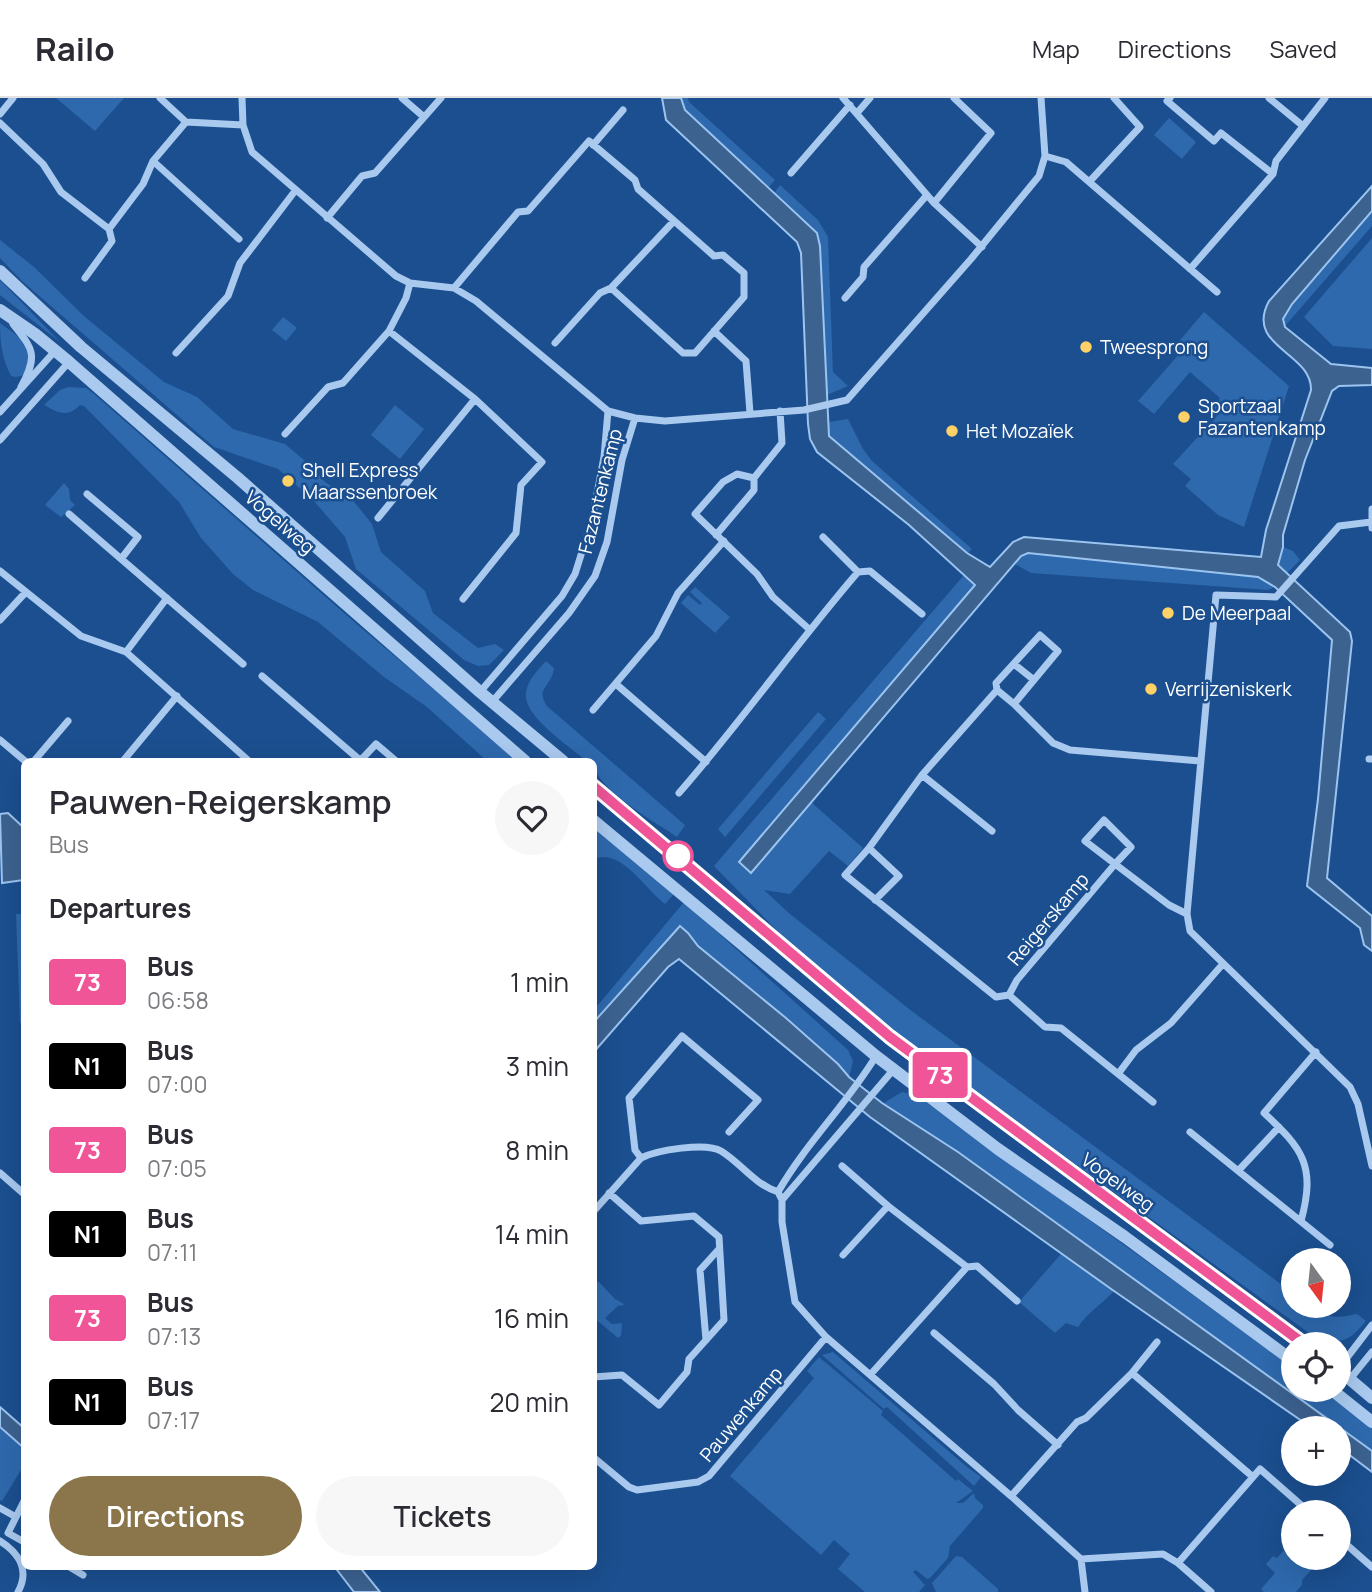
<!DOCTYPE html>
<html lang="en">
<head>
<meta charset="utf-8">
<style>
  :root { --surface:#fff; --page:#f7f7f7; --text:#2b2b33; --muted:#7c7c81; --line:#e1e1e2; --accent:#8a764a }
  body { margin:0; font-family:Manrope,sans-serif; background:var(--page); color:var(--text); height:100vh; display:flex; flex-direction:column; font-size:26px; white-space:nowrap }
  * { box-sizing:border-box; margin:0 }
  p { font-size:23px; color:var(--muted) }
  .icon { flex:none; width:38px; height:38px; fill:none; stroke:currentColor; stroke-width:2; stroke-linecap:round; stroke-linejoin:round }
  .map { position:relative; flex:1; overflow:hidden }
  .drawer { position:absolute; left:21px; top:660px; width:576px; height:812px; display:flex; flex-direction:column; background:var(--surface); border-radius:10px; box-shadow:0 7px 28px #0002 }
  .drawer>* { flex:none }
  .badge { padding:0 14px; border-radius:5px; font-size:24px; line-height:46px }
  .needle { width:46px; rotate:165deg }
  .tools { position:absolute; left:1281px; top:1150px; display:grid; gap:14px }
  .tools a { display:grid; place-items:center; width:70px; height:70px; border-radius:50%; background:var(--surface); box-shadow:0 7px 28px #0002; font-size:35px }
  .map>.badge { position:absolute; translate:-50% -50%; box-shadow:0 0 0 4px #fff }
  h2 { padding:0 28px; font-size:26px; line-height:63px }
  .round { display:grid; place-items:center; flex:none; width:74px; height:74px; border-radius:37px; background:var(--page) }
  .head { display:flex; align-items:center; justify-content:space-between; height:119px; padding:0 28px }
  h1 { font-size:33px; font-weight:600; line-height:52px }
  .cta { display:flex; gap:14px; margin-top:auto; padding:14px 28px }
  .cta a { flex:1; height:80px; border-radius:42px; background:var(--accent); color:#fff; font-size:28px; font-weight:600; line-height:80px; text-align:center }
  .cta a+a { background:var(--page); color:var(--text) }
  ul { padding:0; list-style:none }
  li { display:flex; align-items:center; gap:21px; height:84px; padding:0 28px }
  li div { flex:1 }
  li b { display:block; font-size:26px }
  li em { font-style:normal }
  li .badge { min-width:77px; font-weight:700; text-align:center }
  header { display:flex; align-items:center; gap:42px; box-sizing:border-box; height:98px; padding:0 35px; background:var(--surface); border-bottom:2px solid var(--line) }
  header strong { font-size:33px }
  nav { display:flex; gap:38px; margin-inline-start:auto; font-size:24px }
  .map>svg:first-child { display:block }
</style>
</head>
<body>
<header>
<strong>Railo</strong>
<nav><a>Map</a><a>Directions</a><a>Saved</a></nav>
</header>
<div class="map">
<svg width="1372" height="1494" viewBox="0 0 1372 1494">
  <rect width="100%" height="100%" fill="#1b4f8f"/>
  <path fill="#2e69ad" d="M56 0H124L95 33Z
    M681 0H688L689 4 775 82 768 90 685 12Z
    M1169 20 1196 44 1182 61 1154 37Z
    M780 87 818 122 828 139 833 274 848 288 827 297 820 148 817 135 774 95Z
    M1372 113V128L1285 228 1283 221 1291 206Z
    M1372 140V251L1333 248 1304 219Z
    M0 142 34 169 85 219 164 284 197 299 233 331 285 346 311 368 325 384 351 400 372 426 381 454 425 493 433 515 478 550 495 546 504 552 489 567 478 568 464 562 356 471 345 439 313 402 278 371 214 349 22 183 0 160Z
    M0 182 60 244 0 197Z
    M1204 214 1289 288 1244 429 1218 417 1185 388 1191 381 1173 366 1217 318 1210 312 1220 300 1190 274 1154 316 1138 303 1180 255 1175 248Z
    M283 219 297 230 286 243 272 232Z
    M0 225C24 243 34 245 25 277L16 279 11 278C2 260 0 245 0 225Z
    M68 289 86 290 94 296 360 529 520 663H487L427 609 384 579 318 524 253 492 233 476 201 440 179 404 84 308 80 307C67 320 59 315 44 307L60 292Z
    M395 307 424 331 400 361 371 337Z
    M848 321 863 351 872 363 972 451 968 455 829 338 828 324Z
    M64 385 69 391 70 402 75 407 61 419 45 407Z
    M1283 449 1293 453 1300 462 1286 476 1278 467Z
    M1028 455 1258 479 1275 489 1268 492 1031 475 1015 466 1021 458Z
    M964 477 975 487 739 764 751 775 811 704 863 750 848 768 829 753 790 796 764 792 790 816 913 914 1285 1189 1293 1182V1208H1317C1327 1223 1341 1219 1357 1216L1366 1223C1350 1242 1345 1245 1320 1243L925 957 793 849 714 768Z
    M695 489 730 519 715 535 681 505 688 497 700 507 702 505 690 494Z
    M546 563 554 570C552 589 534 590 548 609L685 727 677 739C656 724 593 690 593 663H586C569 647 517 616 527 590 530 579 539 571 546 563Z
    M818 614 826 621 725 739 718 731Z
    M593 726 674 796 665 806C649 794 629 764 610 760 605 758 598 760 593 760Z
    M684 804 848 952 853 963 849 979C806 929 748 891 698 848L688 835 680 828 593 925V913Z
    M16 816H24V925H20Z
    M902 994 916 997C1042 1088 1168 1178 1293 1270V1292H1323L1372 1329V1353L958 1054 882 1006Z
    M1061 1156 1114 1193C1101 1207 1088 1214 1078 1229L1066 1225 1055 1235 1019 1204Z
    M599 1184 615 1201 624 1206 622 1208 619 1207 605 1220 612 1226 622 1225 621 1238 618 1240 593 1219V1185Z
    M833 1254 967 1369 981 1379 974 1388 887 1309 884 1311 822 1257Z
    M819 1259 883 1313 881 1317 956 1383 958 1381 973 1393 956 1405H963L974 1395 975 1400 983 1407V1410L950 1448 948 1460 930 1480 927 1481 916 1472 913 1474 925 1487 919 1494H865L838 1471 850 1456 834 1442 821 1457 730 1378 814 1280 807 1273Z
    M0 1329 24 1350V1373L21 1372 2 1403 0 1402Z
    M1293 1442V1460H1322L1302 1482V1487L1296 1494H1264L1261 1491 1275 1475 1266 1466 1273 1458 1277 1460Z
    M956 1458 962 1459 998 1491V1494H936L932 1485Z"/>
  <path fill="#3c6290" stroke="#9cc4f0" stroke-width="2" d="M662 0H681L685 12 817 135 820 148 829 338 967 455 990 469 1013 444 1024 439 1261 459 1266 432 1311 292C1312 254 1244 249 1269 203L1372 88V113L1292 206 1283 221 1285 229 1331 266 1372 270V287L1339 288 1332 293 1305 362 1283 437V449L1278 467 1350 534 1352 543 1327 780 1372 818V853L1364 847 1360 830 1307 788 1318 701 1332 542 1275 489 1258 479 1028 455 1021 458 751 775 739 764 975 487 909 427 817 354 810 341 808 326 801 155 797 144 666 22Z
    M8 715 24 730V782L2 785 0 716Z
    M680 828 688 835 698 848 786 920 838 966 849 979 882 1005 958 1054 1372 1353V1374L1339 1349V1330H1312L1114 1193 870 1019 679 861 668 869 593 955V925Z
    M0 1309 24 1330V1350L0 1329Z
    M334 1468H359L380 1494H354Z"/>
  <g fill="none" stroke-linecap="round" stroke-linejoin="round">
    <path stroke="#a9c9ee" stroke-width="7" d="M160 0 186 24
      M242 0 243 27 252 54 396 178 410 185 454 190 476 203 608 313 635 320 665 323 804 312 847 302 971 161 1039 78 1045 58 1041 0
      M402 0 424 19
      M843 0 934 105 982 149
      M1170 0 1167 3 1214 43 1221 35 1273 76
      M1269 0 1303 28
      M857 15 870 0
      M0 16 13 0
      M0 25 43 66 61 94 109 131 112 143 85 180
      M593 47 623 12
      M1045 58 1066 64 1217 194
      M153 63 239 141
      M791 75 850 7
      M1090 83 1140 29 1114 0
      M934 105 991 35 954 0
      M327 120 362 78 375 75 441 0
      M109 131 143 86 153 63 186 24 243 27
      M1190 171 1273 76 1276 63 1325 0
      M454 190 518 114 528 113 589 43 635 82 638 91 714 158 723 157 744 175V199L695 255H683L611 190
      M845 200 863 179 864 169 927 97
      M13 226C34 252 38 258 21 289
      M389 233 475 301 542 364 521 387 516 435 463 501
      M714 233 746 263 750 315
      M555 245 600 195 611 190 673 124
      M176 255 228 198 240 165 295 93
      M0 314 55 253
      M285 336 328 289 343 285 389 233 406 200 410 185
      M0 342 69 264
      M754 380 737 376 723 384 695 416 757 476 773 499 809 531
      M87 396 138 439 121 461
      M1372 411V430
      M69 416 243 566
      M378 420 475 301
      M1371 424 1339 428 1276 499 1216 497 1187 816 1190 833 1350 989 1358 1006 1372 1068
      M716 437 754 392V380L782 345 780 313
      M823 439 858 474
      M0 473 81 538 126 554 249 663
      M0 522 25 495
      M1040 537 1058 553 1014 606 997 592 996 585Z
      M126 554 167 500
      M1014 566 1034 582
      M262 578 361 663
      M616 586 706 664
      M997 592 922 677 869 750 845 777 996 899 1009 897
      M480 594 562 498 575 476 592 422 604 359 608 313
      M492 604 569 515 595 478 607 444 622 362 635 320
      M1014 606 1053 645 1070 652 1200 663
      M593 612 656 538 678 495 724 443
      M0 642 25 663
      M1369 661H1372
      M34 663 68 623
      M123 663 177 598
      M360 663 376 646 396 663
      M922 677 992 733
      M679 695C741 624 796 546 858 474L870 473 922 516
      M1104 722 1131 749 1115 766 1085 743Z
      M869 750 899 778 875 802
      M1009 897 1017 882 1115 766 1169 807 1187 816
      M1009 897 1045 929 1061 930 1153 1004
      M1118 976 1136 952 1171 925 1222 867
      M1190 1034 1330 1147
      M641 1060 635 1052 629 1000 682 938 758 1002 729 1034
      M842 1068 888 1108 967 1169 870 1277
      M1238 1073 1279 1029
      M0 1075 24 1096
      M778 1094C806 1045 847 1006 876 958
      M782 1102 894 971
      M593 1114 641 1060C657 1052 706 1044 721 1053 742 1066 754 1086 778 1094L782 1102V1124L795 1204 826 1239 1011 1398 1081 1461 1085 1494
      M1301 1123C1316 1068 1303 1051 1264 1015L1316 954
      M843 1157 888 1108
      M967 1169 977 1168 1017 1203
      M934 1235 994 1286 1018 1312 1058 1347
      M706 1242 700 1172 719 1151
      M1339 1270 1372 1227
      M1132 1275 1157 1244
      M593 1279 622 1277 659 1307 687 1274 689 1261 724 1222 719 1139 694 1118 641 1123 609 1095
      M1350 1281 1372 1254
      M593 1359 629 1389 637 1392 698 1384 709 1378 826 1239
      M1011 1398 1077 1324 1086 1320 1132 1275 1253 1379
      M0 1410 16 1419 8 1435 24 1444
      M16 1419 24 1403
      M1339 1440 1372 1469
      M0 1443C19 1455 30 1472 18 1494
      M1081 1461 1163 1456 1178 1465 1260 1371 1309 1414
      M1178 1465 1211 1494
      M68 1468 83 1477"/>
    <path stroke="#a9c9ee" stroke-width="12" d="M0 173 81 249 238 380 480 594 563 663
      M0 212 35 236 69 264 525 663
      M593 688 890 939 1304 1246
      M593 722 876 958 998 1051 1125 1139 1293 1263
      M1339 1272 1372 1300
      M1332 1292 1372 1324"/>
  </g>
  <g fill="none" stroke-linecap="round" stroke-linejoin="round">
    <g stroke="#fff" stroke-width="16">
      <path id="line" d="M593 688 890 939 1304 1246"/>
    </g>
    <use href="#line" stroke="#ef5597" stroke-width="10"/>
  </g>
  <g fill="#ffd166" stroke="#1b4f8f" stroke-width="2.5">
    <circle cx="1086" cy="249" r="7"/>
    <circle cx="1184" cy="319" r="7"/>
    <circle cx="952" cy="333" r="7"/>
    <circle cx="288" cy="383" r="7"/>
    <circle cx="1168" cy="515" r="7"/>
    <circle cx="1151" cy="591" r="7"/>
  </g>
  <circle fill="#fff" stroke="#ef5597" stroke-width="3.5" cx="678" cy="758" r="14"/>
  <g text-anchor="middle" stroke-width="5" stroke-linejoin="round" paint-order="stroke">
    <g font-size="19" fill="#fff" stroke="#1b4f8f" text-anchor="start">
      <text x="1100" y="256">Tweesprong</text>
      <text x="1198" y="315">Sportzaal<tspan x="1198" dy="22">Fazantenkamp</tspan></text>
      <text x="966" y="340">Het Mozaïek</text>
      <text x="302" y="379">Shell Express<tspan x="302" dy="22">Maarssenbroek</tspan></text>
      <text x="1182" y="522">De Meerpaal</text>
      <text x="1165" y="598">Verrijzeniskerk</text>
    </g>
    <g font-size="19" fill="#fff" stroke="#1b4f8f">
      <text transform="translate(600 393) rotate(-76)" y="7">Fazantenkamp</text>
      <text transform="translate(280 424) rotate(41)" y="7">Vogelweg</text>
      <text transform="translate(1048 821) rotate(-50)" y="7">Reigerskamp</text>
      <text transform="translate(1118 1084) rotate(36)" y="7">Vogelweg</text>
      <text transform="translate(741 1316) rotate(-50)" y="7">Pauwenkamp</text>
    </g>
  </g>
</svg>
<div class="tools">
<a><svg class="needle" viewBox="-14 -14 28 28"><path d="M0-13l5 13h-10z" fill="#e53935"/><path d="M0 13l5-13h-10z" fill="#7c7c81"/></svg></a>
<a><svg class="icon" aria-label="locate" viewBox="0 0 24 24"><circle cx="12" cy="12" r="6"/><path d="M12 2v4M12 18v4M2 12h4M18 12h4"/></svg></a>
<a>+</a>
<a>−</a>
</div>
<b class="badge" style="left:940px;top:977px;background:#ef5597;color:#fff">73</b>
<section class="drawer">
<div class="head"><div><h1>Pauwen-Reigerskamp</h1><p>Bus</p></div><a class="round"><svg class="icon" aria-label="heart" viewBox="0 0 24 24"><path d="M12 20l-8-8c-3-5 5-10 8-4 3-6 11-1 8 4z"/></svg></a></div>
<h2>Departures</h2>
<ul>
<li><span class="badge" style="background:#ef5597;color:#fff">73</span><div><b>Bus</b><p>06:58</p></div><em>1 min</em></li>
<li><span class="badge" style="background:#000;color:#fff">N1</span><div><b>Bus</b><p>07:00</p></div><em>3 min</em></li>
<li><span class="badge" style="background:#ef5597;color:#fff">73</span><div><b>Bus</b><p>07:05</p></div><em>8 min</em></li>
<li><span class="badge" style="background:#000;color:#fff">N1</span><div><b>Bus</b><p>07:11</p></div><em>14 min</em></li>
<li><span class="badge" style="background:#ef5597;color:#fff">73</span><div><b>Bus</b><p>07:13</p></div><em>16 min</em></li>
<li><span class="badge" style="background:#000;color:#fff">N1</span><div><b>Bus</b><p>07:17</p></div><em>20 min</em></li>
</ul>
<div class="cta"><a>Directions</a><a>Tickets</a></div>
</section>
</div>
</body>
</html>
